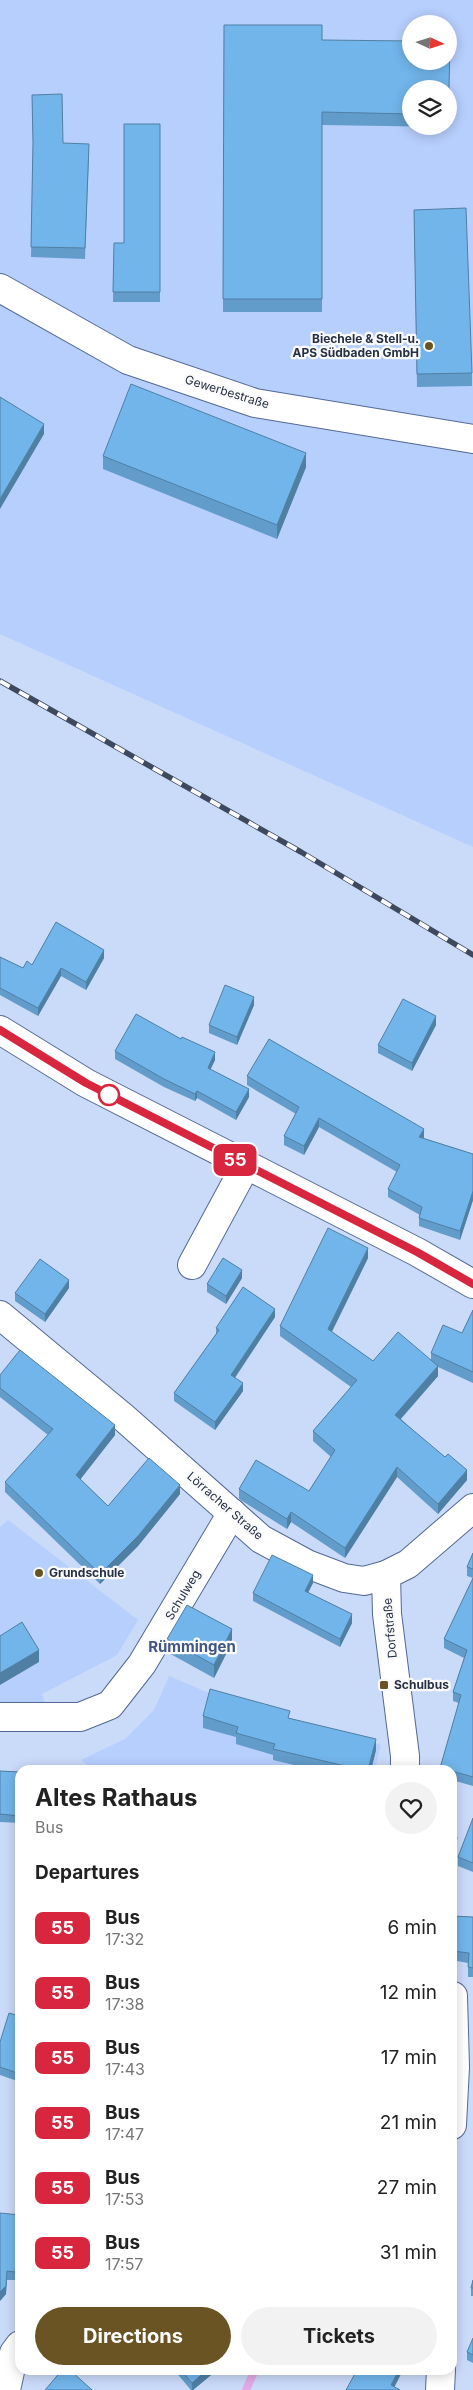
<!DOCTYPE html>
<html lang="en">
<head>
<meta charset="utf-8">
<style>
  :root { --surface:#fff; --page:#f2f2f2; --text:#222; --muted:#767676; --accent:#6b5424 }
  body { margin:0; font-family:Inter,sans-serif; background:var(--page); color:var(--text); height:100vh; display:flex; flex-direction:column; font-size:19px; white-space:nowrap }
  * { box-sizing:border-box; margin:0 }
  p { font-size:16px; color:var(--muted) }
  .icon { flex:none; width:28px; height:28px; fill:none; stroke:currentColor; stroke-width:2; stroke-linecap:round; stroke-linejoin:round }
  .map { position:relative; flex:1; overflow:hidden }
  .panel { position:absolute; left:15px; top:1765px; width:442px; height:610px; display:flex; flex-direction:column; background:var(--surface); border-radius:15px; box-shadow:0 2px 12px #0003 }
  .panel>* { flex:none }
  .badge { padding:0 10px; border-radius:8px; font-size:18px; line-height:32px }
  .needle { width:32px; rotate:94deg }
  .tools { position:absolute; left:402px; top:15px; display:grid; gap:10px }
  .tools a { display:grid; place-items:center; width:55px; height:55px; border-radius:50%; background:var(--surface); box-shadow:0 2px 12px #0003; font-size:25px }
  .map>.badge { position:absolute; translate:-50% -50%; box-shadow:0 0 0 2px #fff }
  h2 { padding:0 20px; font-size:19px; line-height:45px }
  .round { display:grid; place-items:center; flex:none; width:52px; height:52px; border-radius:26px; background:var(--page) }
  .summary { display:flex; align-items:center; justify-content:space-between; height:85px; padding:0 20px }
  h1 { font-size:24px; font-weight:700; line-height:38px }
  .button { display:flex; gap:10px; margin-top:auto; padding:10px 20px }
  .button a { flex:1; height:58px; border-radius:30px; background:var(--accent); color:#fff; font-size:20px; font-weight:700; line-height:58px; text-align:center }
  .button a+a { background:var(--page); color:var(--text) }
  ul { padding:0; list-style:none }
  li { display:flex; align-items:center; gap:15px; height:65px; padding:0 20px }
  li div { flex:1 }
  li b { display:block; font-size:19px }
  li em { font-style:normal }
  li .badge { min-width:55px; font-weight:700; text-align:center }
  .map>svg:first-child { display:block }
</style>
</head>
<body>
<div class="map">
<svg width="473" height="2390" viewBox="0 0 473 2390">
  <rect width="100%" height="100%" fill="#cadaf9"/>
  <path fill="#b7cffd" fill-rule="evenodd" d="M0 0H473V847L0 634ZM411 24H449V61H411ZM411 89H449V126H411Z
    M8 1520 138 1620 117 1655 42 1694 47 1709 0 1707V1527Z
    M169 1676 216 1696 381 1745 375 1770H95L81 1760 125 1739 154 1710Z"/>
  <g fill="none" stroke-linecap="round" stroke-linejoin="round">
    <path stroke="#e2aae7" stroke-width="8" d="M246 2390 255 2370"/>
    <g stroke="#536996" stroke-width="30">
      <path id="street" d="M0 288 128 360 255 403 473 439
        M192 1265 246 1165
        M386 1575 387 1614 405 1756V1770
        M0 1717H80L110 1705 142 1664 232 1513
        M452 2125 455 2067 453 1996
        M6 2390 14 2353 20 2345
        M440 2390 441 2370"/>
    </g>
    <g stroke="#536996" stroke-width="30">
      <path id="secondary" d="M0 1030 86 1083 417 1252 473 1284
        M0 1315 123 1417 261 1539 307 1564 344 1578 364 1581 386 1575 408 1564 473 1508"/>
    </g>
    <use href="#street" stroke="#fff" stroke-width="28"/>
    <use href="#secondary" stroke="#fff" stroke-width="28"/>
    <g stroke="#3e495d" stroke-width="5.5">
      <path id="rail" d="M0 681 301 852 473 955"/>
    </g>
    <use href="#rail" stroke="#fafafa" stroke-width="4" stroke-dasharray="11" stroke-linecap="butt"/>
  </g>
  <path fill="#629cca" d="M224 25 322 40 411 89V126H448V127L322 125V312H223Z
    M32 95 63 143 89 154 85 259 31 257 33 148Z
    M160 124V302H113L114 243H124Z
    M414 210 472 373V386L417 387Z
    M103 456 306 467 277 539 103 469Z
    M0 957 23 968 32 965 104 958 86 990 61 976 38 1016 0 995Z
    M254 1005 237 1045 209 1033V1025Z
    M436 1025 412 1071 378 1053V1045Z
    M115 1051 215 1060 210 1069 249 1097 236 1120 197 1098 195 1101 164 1087 115 1059Z
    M247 1076 424 1137 423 1138 473 1154V1200L460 1240 419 1226V1218L420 1215 388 1197V1189L397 1172 319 1127 304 1155 284 1145V1136L296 1114 247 1085Z
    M368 1258 332 1332 373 1361 431 1360V1353L462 1333 473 1310V1383L438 1367V1376L401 1419 467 1480 438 1514 397 1477 345 1558 291 1522 287 1529 239 1499V1489L309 1491 331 1457 313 1441V1431L351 1387 280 1336V1326Z
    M242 1278 226 1304 207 1292V1284Z
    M69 1288 45 1322 15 1301V1293Z
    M275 1317 235 1378 243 1391 215 1430 174 1401V1393L216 1334V1328Z
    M0 1375 115 1435 80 1479 108 1506 180 1494 138 1546 100 1584 5 1492V1482L48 1435 0 1397Z
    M473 1553V1786L452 1780V1770H440L459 1703 453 1701V1692L464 1658 444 1648V1639L473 1578 467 1576V1567Z
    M313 1583 308 1592 352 1623 340 1647 253 1601V1593Z
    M167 1639 232 1642 214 1678 167 1652Z
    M203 1716 290 1719 376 1750 371 1770H315L273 1760V1755L236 1744V1737L203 1728Z
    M0 1771 20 1772V1823L0 1822Z
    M473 1818V1872L458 1866V1857Z
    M452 1916 473 1917V1977H468V1963L452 1960Z
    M20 1977V1989L18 1987V1979Z
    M20 2016V2082L0 2075V2042Z
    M20 2215V2239L15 2280H7L6 2294 0 2301Z
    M473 2280V2296H471V2288Z
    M473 2338V2363L467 2360V2352Z
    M174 2370H217L193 2390H191Z"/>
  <path fill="#507fa4" d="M44 424V434L0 509V499Z
    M306 453V467L277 539V525Z
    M104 950V958L86 990V982Z
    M61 968V976L38 1016V1008Z
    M254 997V1005L237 1045V1037Z
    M436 1016V1025L412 1071V1063Z
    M215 1052V1060L208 1075V1068Z
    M249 1089V1097L236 1120V1112Z
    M197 1091V1098L195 1101V1094Z
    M319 1118V1127L304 1155V1146Z
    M424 1129V1137L419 1146V1137Z
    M473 1191V1200L460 1240V1231Z
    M368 1248V1258L328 1339V1329Z
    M242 1270V1278L226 1304V1296Z
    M69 1280V1288L45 1322V1314Z
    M275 1309V1317L231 1383V1375Z
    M438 1366V1376L395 1425V1415Z
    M243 1383V1391L215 1430V1422Z
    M115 1425V1435L76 1485V1475Z
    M397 1467V1477L345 1558V1548Z
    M467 1470V1480L438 1514V1504Z
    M180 1485V1494L138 1546 100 1584V1574Z
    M291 1512V1522L287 1529V1519Z
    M313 1575V1583L305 1599V1591Z
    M352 1614V1623L340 1647V1639Z
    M232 1629V1642L214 1678V1665Z
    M39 1650V1662L0 1685V1673Z
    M376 1739V1750L371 1770H368Z
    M457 1837V1846L452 1882V1872Z
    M20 2231V2239L15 2280V2272Z
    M7 2271 6 2294 0 2301V2292Z
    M207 2370H217L193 2390H192V2383Z
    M399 2370H403L393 2390 391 2385Z"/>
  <path fill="#72b5eb" stroke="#507fa4" d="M224 25H322V40L411 41V61H449V42H450L449 89H411V114L322 112V299H223Z
    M62 94 63 143 89 144 85 248 31 247 33 142 32 95Z
    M124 124H160V292H113L114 243H124Z
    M466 208 472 373 417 374 414 210Z
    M131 384 306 453 277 525 103 456Z
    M0 397 44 424 0 499Z
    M56 922 104 950 86 982 61 968 38 1008 0 988V957L23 968 27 961 32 965Z
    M225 985 254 997 237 1037 209 1025Z
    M403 999 436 1016 412 1063 378 1045Z
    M136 1014 181 1039 182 1037 215 1052 208 1068 249 1089 236 1112 197 1091 195 1094 164 1079 115 1051Z
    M269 1039 424 1129 419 1137 473 1154V1191L460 1231 419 1218 422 1207 388 1189 400 1165 319 1118 304 1146 284 1136 299 1107 247 1076Z
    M328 1228 368 1248 328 1329 373 1361 398 1332 438 1366 395 1415 445 1457 448 1454 467 1470 438 1504 397 1467 345 1548 291 1512 287 1519 239 1489 256 1460 309 1491 335 1450 313 1431 357 1380 280 1326Z
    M223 1258 242 1270 226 1296 207 1284Z
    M40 1259 69 1280 45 1314 15 1293Z
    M243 1287 275 1309 231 1375 243 1383 215 1422 174 1393 219 1330 216 1328Z
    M473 1310V1372L431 1353 443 1325 462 1333Z
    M20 1350 115 1425 76 1475 108 1506 149 1458 180 1485 138 1536 100 1574 5 1482 53 1429 0 1388V1375Z
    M473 1553V1569L467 1567Z
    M272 1555 313 1575 305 1591 352 1614 340 1639 253 1593Z
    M473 1578V1777L452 1771V1770H448L440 1768 461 1695 453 1692 467 1650 444 1639Z
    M187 1605 232 1629 214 1665 167 1639Z
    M22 1622 39 1650 0 1673V1636Z
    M210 1689 290 1711 288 1718 376 1739 368 1770H362L273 1749 275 1744 236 1733 238 1727 203 1716Z
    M0 1771 20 1772V1816L0 1814Z
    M473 1818V1863L458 1857Z
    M452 1834 457 1837 452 1872Z
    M452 1916 473 1917V1968L468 1967 469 1953 452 1951Z
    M9 2013 20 2016V2074L0 2067V2042Z
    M0 2213 20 2215V2231L15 2272 7 2271 6 2286 0 2292Z
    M473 2280V2288H471Z
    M473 2338V2355L467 2352Z
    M62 2370H70L92 2390H45Z
    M181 2370H207L192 2383Z
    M357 2370H399L391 2385 400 2390H346Z"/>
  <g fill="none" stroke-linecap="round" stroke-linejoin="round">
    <g stroke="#fff" stroke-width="11">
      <path id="line" d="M0 1030 86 1083 417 1252 473 1284"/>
    </g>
    <use href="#line" stroke="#d7263d" stroke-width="8"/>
  </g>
  <g fill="#6b5424" stroke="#fafafa" stroke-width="2">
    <circle cx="429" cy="346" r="5"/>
    <circle cx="39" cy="1573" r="5"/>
    <rect x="379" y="1680" width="10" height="10" rx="2.5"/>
  </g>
  <circle fill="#fff" stroke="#d7263d" stroke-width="2.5" cx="109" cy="1095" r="10"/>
  <g text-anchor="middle" stroke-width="4.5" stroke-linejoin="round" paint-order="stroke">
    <g font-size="12" font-weight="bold" fill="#273144" stroke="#fafafa" text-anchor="start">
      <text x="419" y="343" text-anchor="end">Biechele &amp; Stell-u.<tspan x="419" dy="14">APS Südbaden GmbH</tspan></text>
      <text x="49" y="1577">Grundschule</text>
      <text x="394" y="1689">Schulbus</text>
    </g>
    <g font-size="12" fill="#273144" stroke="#fafafa">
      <text transform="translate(227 392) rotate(17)" y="4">Gewerbestraße</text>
      <text transform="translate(225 1506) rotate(41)" y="4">Lörracher Straße</text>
      <text transform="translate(183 1595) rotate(-59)" y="4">Schulweg</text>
      <text transform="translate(390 1628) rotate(-95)" y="4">Dorfstraße</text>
    </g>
    <g font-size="15" font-weight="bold" fill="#415682" stroke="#fafafa">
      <text x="192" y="1652">Rümmingen</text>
    </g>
  </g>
</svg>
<div class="tools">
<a><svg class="needle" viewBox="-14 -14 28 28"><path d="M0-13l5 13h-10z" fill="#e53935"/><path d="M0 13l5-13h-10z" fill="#767676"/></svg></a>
<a><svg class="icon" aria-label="layers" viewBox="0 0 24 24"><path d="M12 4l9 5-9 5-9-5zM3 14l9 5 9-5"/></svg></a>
</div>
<b class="badge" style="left:235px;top:1160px;background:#d7263d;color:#fff">55</b>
<section class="panel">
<div class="summary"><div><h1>Altes Rathaus</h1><p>Bus</p></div><a class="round"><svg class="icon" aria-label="heart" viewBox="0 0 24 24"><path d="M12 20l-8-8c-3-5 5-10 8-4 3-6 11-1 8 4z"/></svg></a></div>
<h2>Departures</h2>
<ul>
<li><span class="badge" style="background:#d7263d;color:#fff">55</span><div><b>Bus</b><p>17:32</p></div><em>6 min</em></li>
<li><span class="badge" style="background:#d7263d;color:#fff">55</span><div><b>Bus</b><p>17:38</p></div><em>12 min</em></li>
<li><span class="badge" style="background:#d7263d;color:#fff">55</span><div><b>Bus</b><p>17:43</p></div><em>17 min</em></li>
<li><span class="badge" style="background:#d7263d;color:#fff">55</span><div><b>Bus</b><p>17:47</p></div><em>21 min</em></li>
<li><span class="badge" style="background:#d7263d;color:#fff">55</span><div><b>Bus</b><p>17:53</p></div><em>27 min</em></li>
<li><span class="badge" style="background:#d7263d;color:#fff">55</span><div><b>Bus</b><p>17:57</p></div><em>31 min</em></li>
</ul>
<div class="button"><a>Directions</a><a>Tickets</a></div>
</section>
</div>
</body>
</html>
